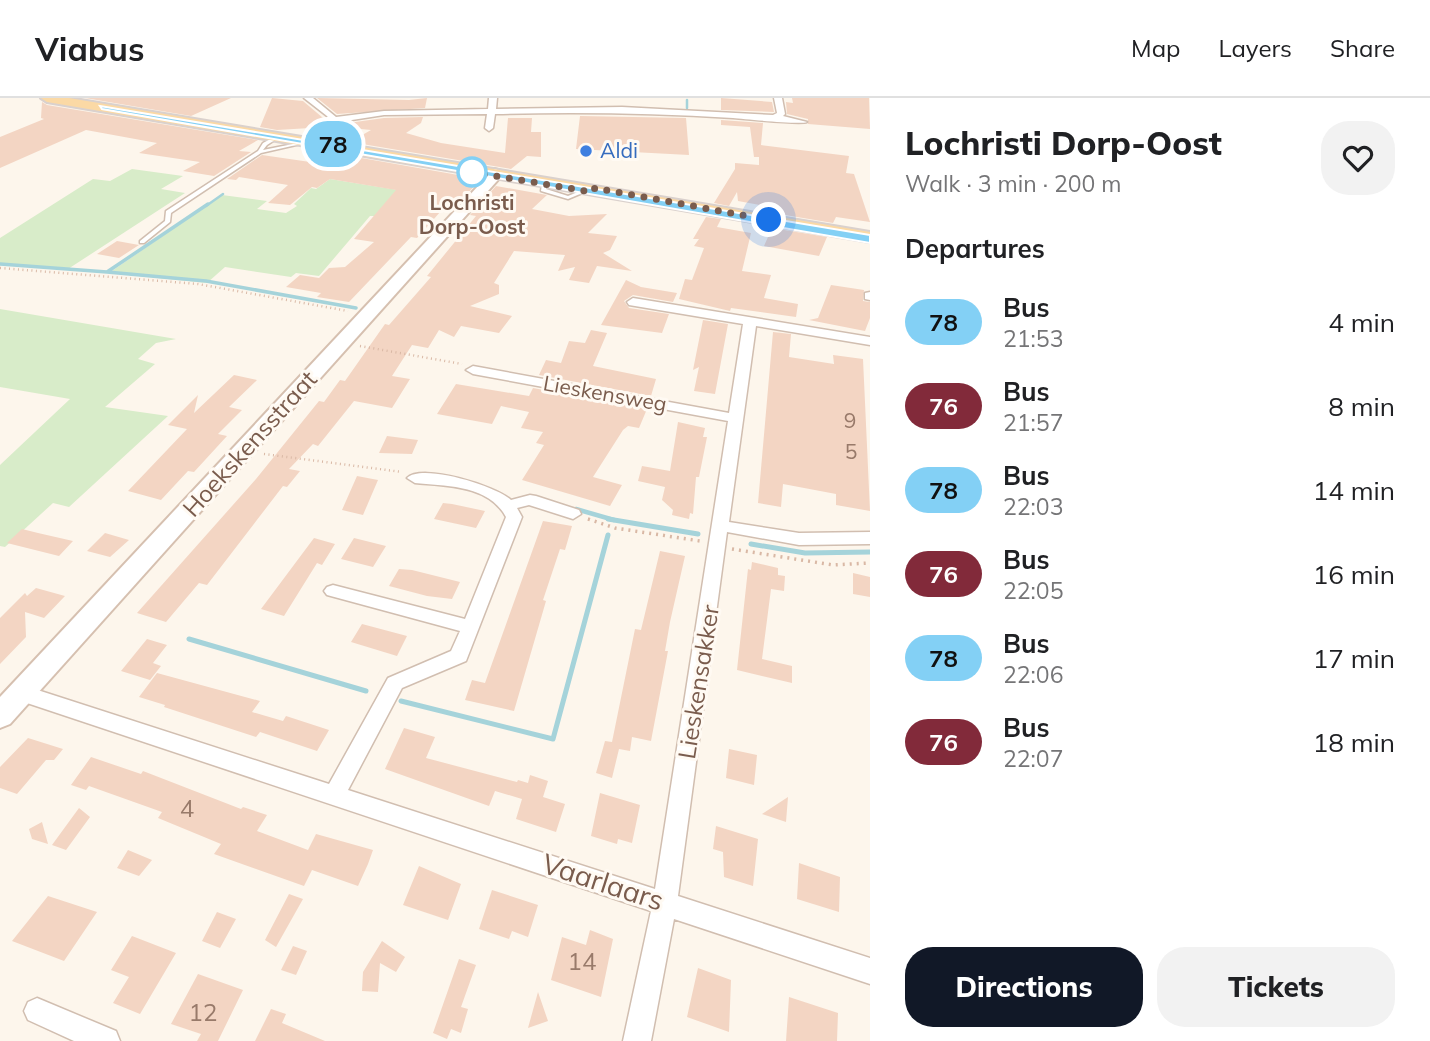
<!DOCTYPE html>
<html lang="en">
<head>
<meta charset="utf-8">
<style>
  :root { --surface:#fff; --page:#f2f2f2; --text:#202124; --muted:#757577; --line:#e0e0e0; --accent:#111827 }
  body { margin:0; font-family:Mulish,sans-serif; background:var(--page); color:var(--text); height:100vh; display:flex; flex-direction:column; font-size:26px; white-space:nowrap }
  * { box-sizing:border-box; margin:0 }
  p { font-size:23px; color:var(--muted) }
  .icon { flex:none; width:38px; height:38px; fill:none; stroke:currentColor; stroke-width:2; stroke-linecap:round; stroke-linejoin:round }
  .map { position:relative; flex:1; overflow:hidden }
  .side { display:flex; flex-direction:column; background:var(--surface); width:560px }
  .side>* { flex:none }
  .badge { padding:0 14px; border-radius:23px; font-size:24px; line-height:46px }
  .you { position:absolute; width:35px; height:35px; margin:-18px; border:5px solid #fff; border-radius:50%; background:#1a73e8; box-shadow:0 0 0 10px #1a73e833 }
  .map>.badge { position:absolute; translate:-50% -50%; box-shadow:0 0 0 4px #fff }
  h2 { padding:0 35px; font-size:26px; line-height:63px }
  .round { display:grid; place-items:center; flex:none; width:74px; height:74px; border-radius:28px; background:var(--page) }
  .summary { display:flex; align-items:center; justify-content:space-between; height:119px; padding:0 35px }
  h1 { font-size:33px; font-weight:800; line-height:52px }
  .action { display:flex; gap:14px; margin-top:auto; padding:14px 35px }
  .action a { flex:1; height:80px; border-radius:28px; background:var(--accent); color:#fff; font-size:28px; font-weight:800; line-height:80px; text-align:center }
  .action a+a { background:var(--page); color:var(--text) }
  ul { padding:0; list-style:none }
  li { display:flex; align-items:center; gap:21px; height:84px; padding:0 35px }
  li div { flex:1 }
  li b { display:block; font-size:26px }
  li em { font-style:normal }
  li .badge { min-width:77px; font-weight:700; text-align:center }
  header { display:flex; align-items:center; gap:42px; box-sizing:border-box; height:98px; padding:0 35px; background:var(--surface); border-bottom:2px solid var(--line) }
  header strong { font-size:33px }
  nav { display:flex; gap:38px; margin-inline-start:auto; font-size:24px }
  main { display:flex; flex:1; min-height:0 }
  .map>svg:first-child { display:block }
</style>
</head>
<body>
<header>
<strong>Viabus</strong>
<nav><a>Map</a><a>Layers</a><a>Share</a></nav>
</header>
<main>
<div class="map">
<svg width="870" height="943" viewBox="0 0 870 943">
  <rect width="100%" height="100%" fill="#fdf6ec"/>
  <path fill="#d8ecc9" d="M132 71 183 78 161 91 185 95 68 171 0 167V140L93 81 110 83Z
    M330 81 398 92 377 118H370L319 178 296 175 291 179 225 169 207 185 109 175 222 97 267 103 257 111 286 115 297 108 294 106 311 90 316 91Z
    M0 211 176 241 156 245 138 261 155 266 105 309 168 318 69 409 53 405 5 449 0 448V367L70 301 0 289Z"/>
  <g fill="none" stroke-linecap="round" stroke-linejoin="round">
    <path stroke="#a5d3da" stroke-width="2.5" d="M687 2V10
      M206 108 223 96"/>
    <path stroke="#a5d3da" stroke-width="3.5" d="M0 166 107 174 208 106
      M107 174 206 183 356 210"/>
    <path stroke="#a5d3da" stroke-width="4.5" d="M576 411 614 422"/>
    <path stroke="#a5d3da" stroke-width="5" d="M608 421 698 436
      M751 446 805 455 870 454
      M189 541 366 593
      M401 603 553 641 608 437"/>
  </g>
  <path fill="#f3d5c3" d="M85 0H231L191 18Z
    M272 0 303 3 329 25 327 29 277 32 260 29Z
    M317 0 409 2 427 0 425 10 337 16Z
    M721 0 772 4 774 14 721 12Z
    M792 0H869L870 31 808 26V21L787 16 786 4 793 5Z
    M42 4 47 7 258 42 239 53 251 54 214 78 183 73 200 64 139 55 157 45 86 32 0 70V39L44 21 41 20Z
    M580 18 686 20 689 57 576 51Z
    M423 19 421 25 406 35 441 45 505 55 508 20H532L531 34H541V59L527 58 511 71 350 44 371 32 340 29 341 26 384 20Z
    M721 22 763 25 761 47 849 58 846 75 854 76 870 124 836 119 833 125 779 116 782 111 738 103 737 94 729 108 714 105 735 71V65L759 67V59H754L750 29 721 27Z
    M333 55 481 81 450 114 441 113 417 140 411 139 349 204 317 199 321 195 286 189 300 177 319 180 329 170 345 169 374 144 354 141 396 92 330 81 317 90 312 89 290 107 268 105 288 87 239 79 236 82 227 81 262 57 317 65Z
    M496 88 547 97 532 111 569 118 607 116 588 135 617 138 610 152 603 155 632 173 597 168 589 185 569 182 575 169 558 173 565 157 514 153 494 185 499 187V196L470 208 512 218 499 235 461 228 454 239 439 232 428 250 412 247 392 278 410 281 392 310 354 303 318 348 313 346 289 371 300 373 287 389 283 388 207 487 199 485 166 524 137 515 256 381 319 303 324 304 340 282 345 283 385 226 389 227 431 179 427 178 476 118 470 117Z
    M706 119 721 121 717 129 751 135 742 173 771 177 764 200 798 206 796 219 731 210 730 213 679 201 685 181 692 182 704 150 694 148 699 141H693Z
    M772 130 827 139 819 158 764 148Z
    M117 143 139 147 119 160 97 156Z
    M626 182 641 189 677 195 673 204 633 197 624 203 629 210 669 216 662 235 601 227Z
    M831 187 864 192 863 203 870 204V220L865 233 809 222 818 220Z
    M703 222 728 226 715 296 694 293 699 269 693 272Z
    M591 232 607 235 593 268 656 281 651 298 539 277 546 262 561 265 569 243 585 245Z
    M773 234 791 236 789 259 834 266 833 257 863 261 870 413 836 407V396L783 386 781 409 758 405Z
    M234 277 257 282 229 309 242 312 218 336 227 338 194 374 188 373 161 402 128 393 187 331 168 327 198 297 194 315Z
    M456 286 529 298 533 290 647 311 639 330 628 328 623 332 593 379 622 387 610 408 522 382 544 347 536 345 543 334 521 330 529 314 501 308 492 326 437 316Z
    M678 324 705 330 703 339H707L699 379H696L693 416 690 415 689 421 672 417 673 412 662 402 665 389 638 383 642 368 670 373Z
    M387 338 418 342 412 356 379 355Z
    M357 378 378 382 363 417 342 412Z
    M443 405 452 406 485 413 476 430 434 421Z
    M543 423 572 428 565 452 560 451 543 502 546 503 514 613 465 602 472 582 485 585Z
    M22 431 38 435 73 443 59 458 7 445Z
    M105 435 129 442 110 459 87 453Z
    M314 440 335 446 322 467 317 465 284 518 261 511Z
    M354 440 386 448 373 469 341 461Z
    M660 453 685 458 670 524 665 553H668L651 643 632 639 630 653 619 651 612 680 596 675 605 643 612 644 635 531 641 532Z
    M752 464 778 470V477L785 478 784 493 771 491 762 561 792 568V585L737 572 748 471 751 472Z
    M399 471 412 472 460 484 452 501 427 498 389 488Z
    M853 475 870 479V499L853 496Z
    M36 490 65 498 44 520 25 514 26 539 0 566V520L25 495 27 498Z
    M362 526 407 538 397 558 351 544Z
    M147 541 167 547 153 565 161 568 150 582 121 573Z
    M157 575 260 603 252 614 283 623 286 618 329 632 317 653 260 634 256 639 164 609 165 607 139 599Z
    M404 630 435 639 426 660 517 684 518 682 528 685 530 677 548 683 543 699 565 706 556 734 516 721 522 701 495 693 489 708 385 671Z
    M28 640 63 651 54 662H46L17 696 0 690V669Z
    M729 651 757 657 754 687 726 680Z
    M91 659 141 676 143 673 241 711 243 709 267 717 257 733 308 752 316 736 373 752 368 766 358 788 312 772 304 788 214 756 221 746 158 720 162 714 89 688 86 692 71 687Z
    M600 695 640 707 632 745 618 741 617 746 591 738Z
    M788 699 786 724 762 716Z
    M79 710 90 719 66 752 52 747Z
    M42 724 48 746 32 741 29 731Z
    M716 728 758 741 753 788 724 779 723 754 713 751Z
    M128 752 152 762 139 778 117 770Z
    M799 765 840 779 839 814 797 801Z
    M419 768 461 786 448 822 403 807Z
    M492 792 538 807 528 839 512 833 509 841 479 831Z
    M289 796 303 801 276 849 265 842Z
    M48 798 97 814 64 863 12 843Z
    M217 814 236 821 220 850 202 843Z
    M590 832 613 841 601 899 551 882 562 839 586 847Z
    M132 838 176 855 140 916 113 905 129 879 111 872Z
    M382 843 405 859 396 874 380 865 378 894 362 893 363 874Z
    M293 848 307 853 296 877 281 872Z
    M459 861 476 867 461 909 468 911 461 935 451 931 447 941 433 935Z
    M698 870 731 882 729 934 687 919Z
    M198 876 243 892 218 943H197L201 936 171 926Z
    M538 894 548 923 528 930Z
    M789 899 838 915 837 943H786Z
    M271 911 286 916 282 925 325 943H255Z"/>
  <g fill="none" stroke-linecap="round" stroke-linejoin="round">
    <g stroke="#d1beb0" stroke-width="3">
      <path id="lane" d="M280 36 281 38 267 47 263 52 303 44 305 45 261 55 171 115 170 124 144 145H140V143L165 123 166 113 258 53 263 45Z
        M544 85 546 86V91L568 98 583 92 587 93 568 101 541 93 542 86Z"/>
    </g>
    <g stroke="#d1beb0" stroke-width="3">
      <path id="street" d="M304 0H313L336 19 384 13 488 11 489 0H497L496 11 622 9 773 17 777 15 774 0H782L785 16 783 18 807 24C801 27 745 21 733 20 653 15 575 14 495 16L493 30 489 33 485 30 487 16 384 17 339 24 336 34 311 50 308 45 329 31 332 25 327 18Z
        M870 194V202L865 201V195Z
        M633 200 870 239V247L756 228 729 424 799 435 870 434V446L799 447 727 434 678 798 870 860V886L674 821 651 943H623L651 813 15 601 12 595 15 589 22 587 329 686 388 580 451 553 460 533 327 497 324 493 327 489 333 487 465 521 506 419C489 387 446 388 415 385L407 380C422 365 496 388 511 402L530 397 536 398 579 412 581 416 573 421 529 407 517 410 522 419 466 563 402 590 348 692 655 791 728 323 473 276 466 272 473 268 729 315 743 226 629 207 627 204Z
        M37 900 116 933 120 943H74L28 922 24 913 28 904Z"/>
    </g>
    <g stroke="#d6c0b0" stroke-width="4">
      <path id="secondary" d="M494 71 505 74 10 626 0 630V599Z"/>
    </g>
    <g stroke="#dad1cd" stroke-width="4">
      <path id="primary" d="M41 0H69L870 134V144L47 4Z"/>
    </g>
    <path stroke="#d9b8a5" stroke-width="2.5" stroke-dasharray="1 3.5" stroke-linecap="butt" d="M0 170 198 186 348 213
      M360 248 462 266
      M264 356 402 374
      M588 421 592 422"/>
    <path stroke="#d9b8a5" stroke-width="3.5" stroke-dasharray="2 5" stroke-linecap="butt" d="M588 421 615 430 700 443
      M732 451 833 467 870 465"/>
    <use href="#lane" fill="#fff" fill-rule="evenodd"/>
    <use href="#street" fill="#fff" fill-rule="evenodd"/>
    <use href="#secondary" fill="#fff" fill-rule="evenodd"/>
    <use href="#primary" fill="#fbd9a5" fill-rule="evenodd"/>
  </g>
  <path fill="#83d0f5" stroke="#fff" stroke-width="2" d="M100 8 870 137V145L102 11Z"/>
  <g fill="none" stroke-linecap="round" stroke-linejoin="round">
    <path stroke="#7a5c4d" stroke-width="7" stroke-dasharray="0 12.6" d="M472 74 592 94 595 90 769 122"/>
  </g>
  <circle fill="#3f7fe0" stroke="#fffaf3" stroke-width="2.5" cx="586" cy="53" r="7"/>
  <circle fill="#fff" stroke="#83d0f5" stroke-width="3.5" cx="472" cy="74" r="14"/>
  <g text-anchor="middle" stroke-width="6" stroke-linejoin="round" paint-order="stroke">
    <g font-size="21" fill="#366cbe" stroke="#fffaf3" text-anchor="start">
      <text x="600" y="60">Aldi</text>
    </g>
    <g font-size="21" font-weight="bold" fill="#7a5c4d" stroke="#fffaf3">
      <text x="472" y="112">Lochristi<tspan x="472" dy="24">Dorp-Oost</tspan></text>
    </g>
    <g font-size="21" fill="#7a5c4d" stroke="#fffaf3">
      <text transform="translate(605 296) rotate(10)" y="7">Lieskensweg</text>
    </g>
    <g font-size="21" fill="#987a6a">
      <text x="850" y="330">9</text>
      <text x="851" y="361">5</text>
    </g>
    <g font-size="24" fill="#7a5c4d" stroke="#fffaf3">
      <text transform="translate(250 346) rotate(-48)" y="8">Hoekskensstraat</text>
      <text transform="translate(699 584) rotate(-81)" y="8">Lieskensakker</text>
    </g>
    <g font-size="24" fill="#987a6a">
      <text x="187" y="719">4</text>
      <text x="582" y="872">14</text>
      <text x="203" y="923">12</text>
    </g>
    <g font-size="28" fill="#7a5c4d" stroke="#fffaf3">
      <text transform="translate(603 784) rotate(18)" y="10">Vaarlaars</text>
    </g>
  </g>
</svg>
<div class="you" style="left:769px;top:122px"></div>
<b class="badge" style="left:333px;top:46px;background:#83d0f5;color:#111">78</b>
</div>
<section class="side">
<div class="summary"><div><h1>Lochristi Dorp-Oost</h1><p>Walk · 3 min · 200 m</p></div><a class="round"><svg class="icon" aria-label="heart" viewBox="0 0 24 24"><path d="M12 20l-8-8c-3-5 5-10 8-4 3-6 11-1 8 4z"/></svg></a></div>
<h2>Departures</h2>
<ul>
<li><span class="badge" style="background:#83d0f5;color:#111">78</span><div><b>Bus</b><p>21:53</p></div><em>4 min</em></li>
<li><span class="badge" style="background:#822a3a;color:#fff">76</span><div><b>Bus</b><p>21:57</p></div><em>8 min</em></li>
<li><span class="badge" style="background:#83d0f5;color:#111">78</span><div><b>Bus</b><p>22:03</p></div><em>14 min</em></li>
<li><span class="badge" style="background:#822a3a;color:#fff">76</span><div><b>Bus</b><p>22:05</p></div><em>16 min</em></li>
<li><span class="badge" style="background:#83d0f5;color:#111">78</span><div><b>Bus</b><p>22:06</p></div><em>17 min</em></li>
<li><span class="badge" style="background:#822a3a;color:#fff">76</span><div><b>Bus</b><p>22:07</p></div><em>18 min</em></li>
</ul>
<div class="action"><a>Directions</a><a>Tickets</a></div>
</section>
</main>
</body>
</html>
